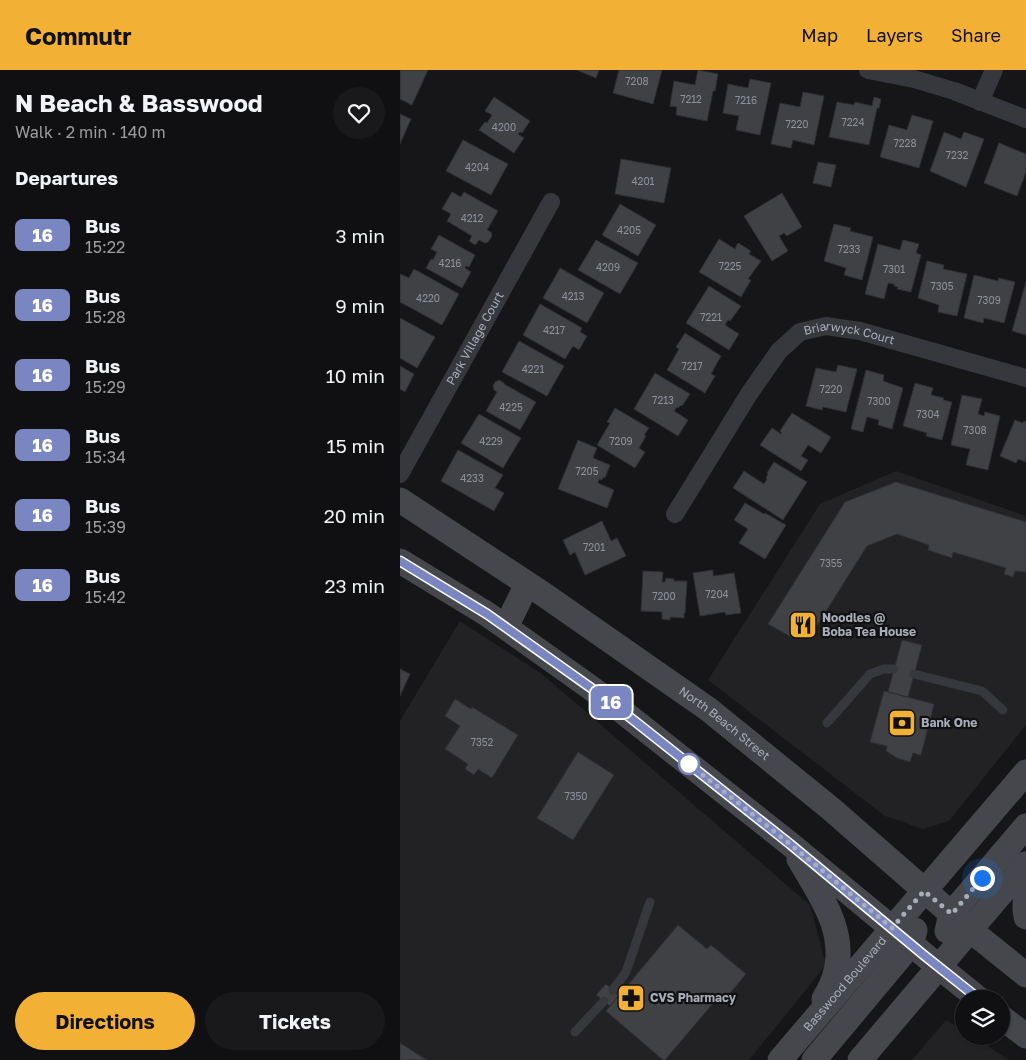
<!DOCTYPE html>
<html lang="en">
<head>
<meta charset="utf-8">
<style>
  :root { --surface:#101012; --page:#19191b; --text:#f1f3f6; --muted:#9c9d9f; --line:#303032; --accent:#f2b134 }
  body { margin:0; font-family:"Golos Text",sans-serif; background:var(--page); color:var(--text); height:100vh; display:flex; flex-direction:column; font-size:19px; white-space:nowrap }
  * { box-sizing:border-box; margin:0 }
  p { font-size:16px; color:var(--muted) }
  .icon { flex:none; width:28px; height:28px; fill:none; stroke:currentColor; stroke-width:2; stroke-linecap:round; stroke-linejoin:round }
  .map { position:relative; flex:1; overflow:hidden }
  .sheet { display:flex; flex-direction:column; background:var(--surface); width:400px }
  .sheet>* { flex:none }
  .badge { padding:0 10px; border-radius:8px; font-size:18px; line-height:32px }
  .buttons { position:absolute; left:555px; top:920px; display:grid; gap:10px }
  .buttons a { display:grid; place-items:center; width:55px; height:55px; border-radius:50%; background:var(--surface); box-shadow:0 1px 4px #0004,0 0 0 1px var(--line); font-size:25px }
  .you { position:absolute; width:25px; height:25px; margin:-12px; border:4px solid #fff; border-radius:50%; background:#1a73e8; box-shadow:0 0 0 8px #1a73e833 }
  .map>.badge { position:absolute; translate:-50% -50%; box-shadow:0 0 0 2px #fff }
  h2 { padding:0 15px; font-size:19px; line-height:45px }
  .round { display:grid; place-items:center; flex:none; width:52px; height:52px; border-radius:26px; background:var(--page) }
  .overview { display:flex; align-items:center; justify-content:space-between; height:85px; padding:0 15px }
  h1 { font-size:24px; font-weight:700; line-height:38px }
  .action { display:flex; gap:10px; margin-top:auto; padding:10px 15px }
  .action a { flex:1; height:58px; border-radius:30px; background:var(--accent); color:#111; font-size:20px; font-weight:700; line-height:58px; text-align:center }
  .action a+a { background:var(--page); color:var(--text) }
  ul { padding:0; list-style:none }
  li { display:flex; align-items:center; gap:15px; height:70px; padding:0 15px }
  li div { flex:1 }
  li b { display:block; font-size:19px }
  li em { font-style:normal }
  li .badge { min-width:55px; font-weight:700; text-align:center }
  header { display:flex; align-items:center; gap:30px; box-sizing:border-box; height:70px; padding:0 25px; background:var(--accent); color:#111 }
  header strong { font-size:24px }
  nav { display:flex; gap:28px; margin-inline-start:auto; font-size:18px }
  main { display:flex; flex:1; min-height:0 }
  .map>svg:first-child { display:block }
</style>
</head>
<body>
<header>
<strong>Commutr</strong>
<nav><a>Map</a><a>Layers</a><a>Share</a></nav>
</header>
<main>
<section class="sheet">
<div class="overview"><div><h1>N Beach &amp; Basswood</h1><p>Walk · 2 min · 140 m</p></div><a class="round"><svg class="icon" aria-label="heart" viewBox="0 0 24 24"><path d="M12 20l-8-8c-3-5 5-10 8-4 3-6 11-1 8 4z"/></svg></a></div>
<h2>Departures</h2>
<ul>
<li><span class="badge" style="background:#7986c2;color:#fff">16</span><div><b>Bus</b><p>15:22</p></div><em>3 min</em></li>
<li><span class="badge" style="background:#7986c2;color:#fff">16</span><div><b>Bus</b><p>15:28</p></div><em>9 min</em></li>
<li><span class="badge" style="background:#7986c2;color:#fff">16</span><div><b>Bus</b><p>15:29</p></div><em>10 min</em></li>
<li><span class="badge" style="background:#7986c2;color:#fff">16</span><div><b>Bus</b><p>15:34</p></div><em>15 min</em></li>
<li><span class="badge" style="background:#7986c2;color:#fff">16</span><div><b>Bus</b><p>15:39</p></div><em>20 min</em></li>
<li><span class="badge" style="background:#7986c2;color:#fff">16</span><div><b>Bus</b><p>15:42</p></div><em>23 min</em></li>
</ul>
<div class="action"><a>Directions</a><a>Tickets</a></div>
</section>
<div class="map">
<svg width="626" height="990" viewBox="0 0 626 990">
  <rect width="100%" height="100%" fill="#161618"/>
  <path fill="#222225" d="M496 401 626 446V655L549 751 523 759 485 746 308 610 420 434Z
    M60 551 142 604 410 835 426 895 349 990H0V651Z
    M546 950 564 961V966H572L609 990H512Z"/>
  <path fill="#404145" stroke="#303034" d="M0 0H28L12 35 0 29Z
    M177 0H199L196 8Z
    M219 0H262L253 34 213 23Z
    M298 0 318 4 315 21H313L307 51 276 45 277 37 270 36 274 11 295 15Z
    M350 9 371 13 360 65 336 60 339 46 323 43 328 14 348 18Z
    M403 22 424 26 414 75 393 70 391 78 371 74 380 33 400 37Z
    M94 27 130 51 122 63 120 62 118 64 124 68 114 83 79 60 85 52 87 53 92 45 85 41Z
    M474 27 481 29 479 38H477L469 75 429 67 437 32 454 35 455 32 472 36Z
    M0 44 11 49 0 74Z
    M512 45 533 51 519 98 480 87 489 55 507 60Z
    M544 62 561 69 564 62 584 69 566 117 530 101Z
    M63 70 108 94 91 125 46 101Z
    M599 73 626 84V102L617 126 584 113Z
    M221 89 271 98 264 133 215 124Z
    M418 92 436 95 431 117 413 113Z
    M52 122 61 127 64 122 98 141 87 160 91 162 92 166 88 172 85 173 79 170 75 175 69 171 72 166 47 151 51 144 42 139Z
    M382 123 402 157 387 166 384 163 379 166 388 181 372 191 344 146Z
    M220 134 256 155 238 186 202 165Z
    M434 154 451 158 450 161 473 167 462 210 444 205 446 198 424 191Z
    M39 165 75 185 69 197 66 196 65 198 71 202 62 218 26 198 31 189 33 190 37 182 31 179Z
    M319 169 335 179 338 173 351 181 349 184 361 191 348 209 351 210 341 227 299 202Z
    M196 170 238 193 220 224 178 200Z
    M503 170 519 174 516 183 521 185 511 222 497 219 498 217 494 216V214L488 213 484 229 465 224 478 174 500 180Z
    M527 191 544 195 543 199 567 204 557 246 538 242 539 235 518 228Z
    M160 198 204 223 187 253 143 228Z
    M14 199 59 224 42 255 0 232V204L9 208Z
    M574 205 598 211 599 208 615 212 604 253 584 248 583 253 564 248Z
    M626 212V265L612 261Z
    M309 216 341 236 330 251 328 250 325 255 339 264 329 280 286 253Z
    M140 234 182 258 180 262 187 266 179 280 173 276 165 289 123 265Z
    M0 248 35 267 17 298 0 288Z
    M285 263 321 286 311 304 315 306 305 323 267 300 279 279 276 277Z
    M119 271 164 296 147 326 102 302Z
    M438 295 457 299 446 342 423 337 422 340 406 336 416 298 436 302Z
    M0 296 14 304 5 322 0 319Z
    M466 300 484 305 483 311 503 318 492 359 478 355 479 350 467 347 463 362 451 359Z
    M255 303 290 324 282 336 281 335 278 338 277 337 274 341 288 350 278 366 234 339Z
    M99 310 104 313V314L136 332 120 360 86 341 97 322 94 320 93 316 95 312Z
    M515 313 533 318 531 325 544 328 543 330 552 332 542 370 526 366 527 363 503 356Z
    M562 325 582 329 578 344 584 346 585 342 600 346 588 400 566 395 570 379 551 375Z
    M215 338 249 358 244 365 246 366 239 378 245 382 235 398 197 375 210 353 207 352Z
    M392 343 431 367 421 383 408 375 401 386 408 390 401 401 360 375 372 358 381 364 382 363 380 361Z
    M79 344 121 368 103 398 61 373Z
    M615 350 623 353 624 351 626 352V392L618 389 616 393 600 386Z
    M178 370 197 378 193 388 210 395 205 408 203 407 202 410 199 409 198 413 214 420 207 438 158 419Z
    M58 380 103 405 95 418 104 423 94 441 41 411Z
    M374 392 407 412 383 450 333 418 344 401 364 414 367 409 366 408 368 404 367 403Z
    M496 412 626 452V502L615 501 613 507 604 504 606 498 553 482 552 488 528 480 529 475 497 464 467 476 411 565 405 567 394 566 393 568 368 554 445 432Z
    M345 433 364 444 365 443 386 455 365 489 339 473 348 459 334 450Z
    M202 451 211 471 217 468 226 486 185 505 175 482 170 485 163 470Z
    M313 500V506L334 503 341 543 326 545 325 542 300 546 293 503Z
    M243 501 263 502 262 512H265L266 508 274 509V511H287L285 543H284V548L270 547V550L262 549V542L241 541Z
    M502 570 522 575 508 627 488 622Z
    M0 599 10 604 0 626Z
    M484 621 534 634 521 685 513 683 510 692 497 688 486 681 487 676 470 672Z
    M55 629 71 639 72 637 118 665 92 708 78 699 74 705 65 699 68 694 45 679 60 656 45 646Z
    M178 682 214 705 173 770 137 748Z
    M278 855 307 879 311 875 346 904 320 935 315 931 265 990H263L206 941Z
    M206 914 219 925 210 936 196 925Z
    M0 973 27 990H0Z"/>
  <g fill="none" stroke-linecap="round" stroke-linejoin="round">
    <path stroke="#37383d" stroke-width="9" d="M514 604 582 621 603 640
      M427 653 470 604 484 599H494
      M213 920 226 902 250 832
      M175 962 204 931"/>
    <g stroke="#37383d" stroke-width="18">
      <path d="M468 0 514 9 554 21 626 49"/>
      <path d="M580 32 594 0"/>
      <path id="s1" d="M0 404 151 132"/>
      <path id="s2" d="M275 444 349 324 379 281 400 262 426 256 460 261 626 308"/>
    </g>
    <g stroke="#45474d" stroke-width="25">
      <path id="s3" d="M0 430 143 524 308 639 430 738 570 860 626 905"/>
      <path d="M0 491 87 544 208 630 390 774 539 897 579 929"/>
      <path d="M106 557 127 514"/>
      <path d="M399 789C420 825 449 863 434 908 432 915 428 922 424 929"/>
      <path d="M626 794 625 839 626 847"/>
      <path d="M547 861 551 844 626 756"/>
      <path d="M601 947 626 966"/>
      <path id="s4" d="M380 990 626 702"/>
      <path d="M414 990 511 874 515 860"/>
      <path d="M460 990 626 794"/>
    </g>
  </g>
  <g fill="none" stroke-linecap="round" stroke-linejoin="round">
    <g stroke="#fff" stroke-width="11">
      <path id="line" d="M0 491 87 544 208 630 390 774 525 886 579 929"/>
    </g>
    <use href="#line" stroke="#7986c2" stroke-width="8"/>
    <path stroke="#a8adb8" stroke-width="5" stroke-dasharray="0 9" d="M289 694 390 774 492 858 524 821 552 844 582 808"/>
  </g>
  <defs>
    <g id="restaurant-square" transform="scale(1.4375)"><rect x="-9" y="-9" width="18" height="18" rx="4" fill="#f2b134" stroke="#111113"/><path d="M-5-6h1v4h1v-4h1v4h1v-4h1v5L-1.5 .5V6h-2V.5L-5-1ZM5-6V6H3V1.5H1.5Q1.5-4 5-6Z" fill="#111"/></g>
    <g id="bank-square" transform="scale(1.4375)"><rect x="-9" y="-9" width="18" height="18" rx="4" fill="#f2b134" stroke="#111113"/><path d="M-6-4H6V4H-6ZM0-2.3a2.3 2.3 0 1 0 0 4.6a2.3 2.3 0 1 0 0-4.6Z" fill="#111"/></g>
    <g id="pharmacy-square" transform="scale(1.4375)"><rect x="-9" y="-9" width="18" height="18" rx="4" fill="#f2b134" stroke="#111113"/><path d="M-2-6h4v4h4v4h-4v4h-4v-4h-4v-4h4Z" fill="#111"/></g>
  </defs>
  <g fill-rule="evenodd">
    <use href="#restaurant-square" x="403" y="555"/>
    <use href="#bank-square" x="502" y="653"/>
    <use href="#pharmacy-square" x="231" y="928"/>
  </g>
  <circle fill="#fff" stroke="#7986c2" stroke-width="2.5" cx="289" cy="694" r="10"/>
  <g text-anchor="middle" stroke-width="4.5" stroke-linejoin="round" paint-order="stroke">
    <g font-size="10" fill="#8e929b">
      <text x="237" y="15">7208</text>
      <text x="291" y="33">7212</text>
      <text x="346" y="34">7216</text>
      <text x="453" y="56">7224</text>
      <text x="397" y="58">7220</text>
      <text x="104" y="61">4200</text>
      <text x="505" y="77">7228</text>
      <text x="557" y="89">7232</text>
      <text x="77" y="101">4204</text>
      <text x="243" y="115">4201</text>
      <text x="72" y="152">4212</text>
      <text x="229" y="164">4205</text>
      <text x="449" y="183">7233</text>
      <text x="50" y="197">4216</text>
      <text x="330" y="200">7225</text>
      <text x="208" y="201">4209</text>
      <text x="494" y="203">7301</text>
      <text x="542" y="220">7305</text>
      <text x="173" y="230">4213</text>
      <text x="28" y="232">4220</text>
      <text x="589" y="234">7309</text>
      <text x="311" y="251">7221</text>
      <text x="154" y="264">4217</text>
      <text x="292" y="300">7217</text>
      <text x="133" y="303">4221</text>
      <text x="431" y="323">7220</text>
      <text x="263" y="334">7213</text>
      <text x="479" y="335">7300</text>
      <text x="111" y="341">4225</text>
      <text x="528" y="348">7304</text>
      <text x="575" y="364">7308</text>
      <text x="91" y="375">4229</text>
      <text x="221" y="375">7209</text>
      <text x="187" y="405">7205</text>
      <text x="72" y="412">4233</text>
      <text x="194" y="481">7201</text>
      <text x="431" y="497">7355</text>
      <text x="317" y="528">7204</text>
      <text x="264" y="530">7200</text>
      <text x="82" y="676">7352</text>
      <text x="176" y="730">7350</text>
    </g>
    <g font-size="12" fill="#a8adb8" stroke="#111113">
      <text dy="4" stroke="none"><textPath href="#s1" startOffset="155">Park Village Court</textPath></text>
      <text dy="4" stroke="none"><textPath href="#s2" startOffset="272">Briarwyck Court</textPath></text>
      <text dy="4" stroke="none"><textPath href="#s3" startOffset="394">North Beach Street</textPath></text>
      <text dy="4" stroke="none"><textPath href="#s4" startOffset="100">Basswood Boulevard</textPath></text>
    </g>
    <g font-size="12" font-weight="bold" fill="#a8adb8" stroke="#111113" text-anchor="start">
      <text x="422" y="552">Noodles @<tspan x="422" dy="14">Boba Tea House</tspan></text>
      <text x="521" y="657">Bank One</text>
      <text x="250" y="932">CVS Pharmacy</text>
    </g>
  </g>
</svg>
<div class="buttons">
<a><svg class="icon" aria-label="layers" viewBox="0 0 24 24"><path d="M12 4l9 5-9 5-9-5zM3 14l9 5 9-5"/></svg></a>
</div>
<div class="you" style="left:582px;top:808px"></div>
<b class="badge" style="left:211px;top:632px;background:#7986c2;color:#fff">16</b>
</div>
</main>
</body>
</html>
